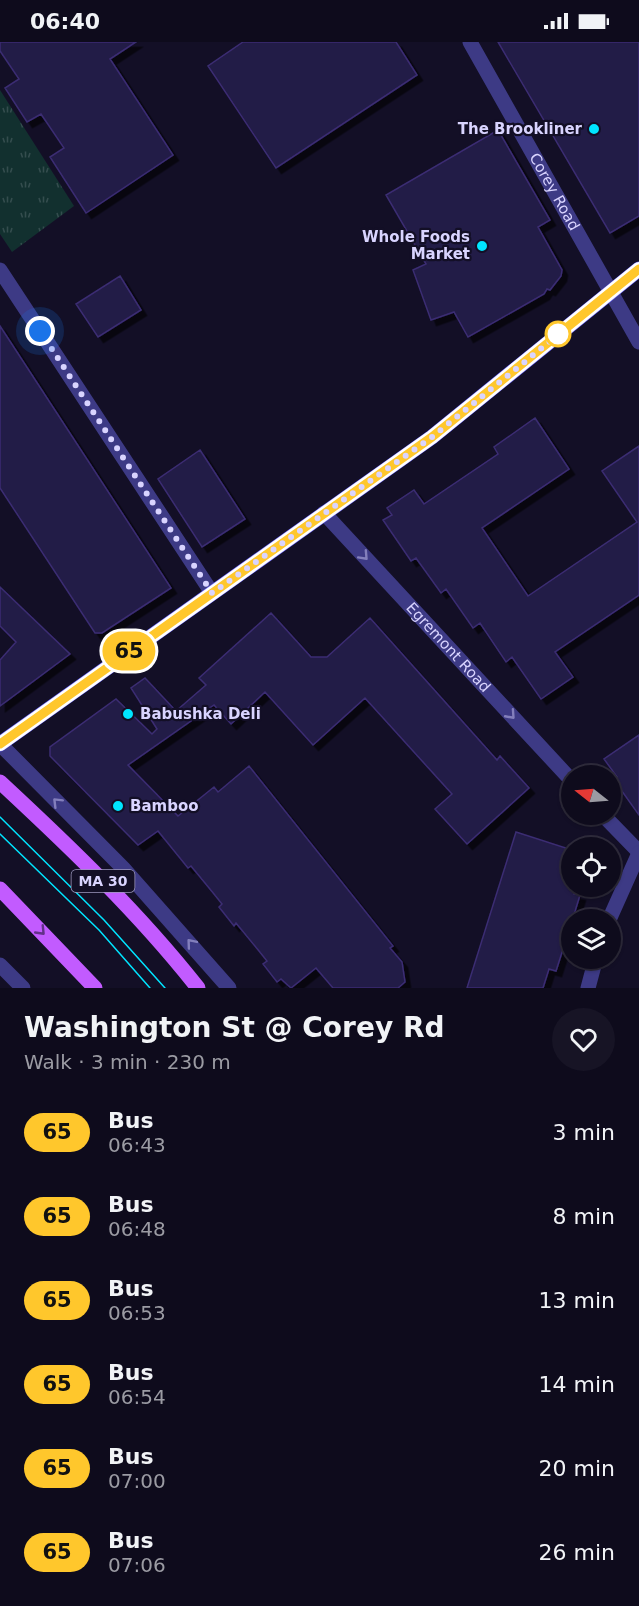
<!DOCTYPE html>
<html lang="en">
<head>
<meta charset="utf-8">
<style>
  :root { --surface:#0e0b1c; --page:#171425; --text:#f1f3f6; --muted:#9b9ba3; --line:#2e2b3b }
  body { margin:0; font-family:"DejaVu Sans",sans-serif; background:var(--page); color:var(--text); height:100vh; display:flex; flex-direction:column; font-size:22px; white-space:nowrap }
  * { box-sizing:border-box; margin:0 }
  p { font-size:20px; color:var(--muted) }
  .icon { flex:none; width:33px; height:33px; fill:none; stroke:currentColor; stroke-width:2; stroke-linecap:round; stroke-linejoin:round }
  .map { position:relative; height:946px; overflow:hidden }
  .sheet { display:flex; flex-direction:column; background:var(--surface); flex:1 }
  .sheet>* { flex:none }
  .badge { padding:0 12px; border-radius:20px; font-size:21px; line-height:39px }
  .needle { width:39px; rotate:287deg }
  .controls { position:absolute; left:561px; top:723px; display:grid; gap:12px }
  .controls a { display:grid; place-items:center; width:60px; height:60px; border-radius:50%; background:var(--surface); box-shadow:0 2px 4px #0004,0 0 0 2px var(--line); font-size:30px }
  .you { position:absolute; width:30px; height:30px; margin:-15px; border:4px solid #fff; border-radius:50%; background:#1a73e8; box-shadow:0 0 0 9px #1a73e833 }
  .map>.badge { position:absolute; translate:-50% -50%; box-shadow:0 0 0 3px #fff }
  .round { display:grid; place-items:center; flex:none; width:63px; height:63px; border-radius:32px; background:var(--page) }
  .head { display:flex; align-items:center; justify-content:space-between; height:102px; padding:0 24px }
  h1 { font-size:28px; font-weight:800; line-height:45px }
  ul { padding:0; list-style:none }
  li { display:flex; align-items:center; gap:18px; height:84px; padding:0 24px }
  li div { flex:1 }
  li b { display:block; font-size:22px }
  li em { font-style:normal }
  li .badge { min-width:66px; font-weight:700; text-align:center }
  .status { display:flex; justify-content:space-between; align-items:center; height:42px; padding:0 30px; background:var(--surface); direction:ltr }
  .status svg { height:16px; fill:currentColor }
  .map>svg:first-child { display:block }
</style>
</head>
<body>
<div class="status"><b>06:40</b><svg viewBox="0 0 49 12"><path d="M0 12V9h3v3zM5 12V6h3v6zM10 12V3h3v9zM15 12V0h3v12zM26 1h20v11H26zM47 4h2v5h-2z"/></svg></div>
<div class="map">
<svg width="639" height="946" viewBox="0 0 639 946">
  <defs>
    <pattern id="park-tufts" width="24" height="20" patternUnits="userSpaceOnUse" patternTransform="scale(1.5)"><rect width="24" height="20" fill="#12302f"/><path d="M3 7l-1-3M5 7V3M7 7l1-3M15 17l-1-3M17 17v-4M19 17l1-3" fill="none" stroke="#344d4e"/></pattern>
    <filter id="shadow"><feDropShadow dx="5.5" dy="5.5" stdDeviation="0" flood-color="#0009"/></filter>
  </defs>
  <rect width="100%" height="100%" fill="#130f26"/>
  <path fill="url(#park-tufts)" d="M0 48 74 164 12 210 0 192Z"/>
  <path fill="#241b47" stroke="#3b2d73" stroke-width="1.5" filter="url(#shadow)" d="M0 0H136L110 17 173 113 86 171 50 115 64 106 41 72 27 80 5 46 19 37 0 9Z
    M243 0H396L417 33 276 126 208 24Z
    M498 0H639V174L610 191Z
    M498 88 550 178 538 185 562 228 561 234 550 248 547 247 544 252 468 295 454 270 431 278 413 228 426 222 386 153Z
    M120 234 141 268 98 295 76 262Z
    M0 284 171 546 102 591H95L0 446Z
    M535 376 569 427 482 486 528 554 637 480 602 429 639 404V553L555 610 573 635 541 657 512 615 506 620 480 581 473 586 446 547 441 551 416 516 411 519 383 478 392 473 387 466 414 448 424 462 498 412 494 405Z
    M200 408 245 477 202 505 158 437Z
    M0 545 70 612 0 664V618L16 600 0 584Z
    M271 571 311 615H327L370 576 497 718 500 714 529 746 467 802 435 767 452 752 365 656 313 703 265 650 231 682 214 663 128 723 178 774 214 745 218 750 249 724 393 904 390 906 402 920 405 940 398 946H333L316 926 291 946 281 937 277 940 263 922 267 919 259 909 236 881 234 884 219 865 222 862 214 852 191 824 188 826 158 789 138 803 50 714V705L116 657 152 692 157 687 131 646 145 636 176 669 206 643 199 636Z
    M639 693V773L614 738 617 735 604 717Z
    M516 790 572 808V844H576L574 852 580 853 573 876 556 929 549 927 543 946H467Z"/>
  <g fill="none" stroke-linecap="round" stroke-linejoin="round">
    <g stroke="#3d3a85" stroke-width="15">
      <path id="s1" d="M324 471 572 739"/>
      <path d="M0 702 123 826 229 946"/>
      <path d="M602 772 639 810"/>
      <path d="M609 878 639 811"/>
      <path d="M0 923 23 946"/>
      <path d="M588 946 596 916"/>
    </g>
    <g stroke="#3d3a85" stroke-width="15">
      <path id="s2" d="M470 0 639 300"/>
      <path d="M0 228 212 551"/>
    </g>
    <path stroke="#6f6bff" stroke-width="15" d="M0 702 432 395 639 227"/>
    <path stroke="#c25bff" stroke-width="15" d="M0 740C70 805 139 871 198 946
      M0 847 95 946"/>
    <path stroke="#00e5ff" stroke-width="1.5" d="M0 775 104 878 165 946
      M0 792 99 888 150 946"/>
  </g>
  <defs><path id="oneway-chevron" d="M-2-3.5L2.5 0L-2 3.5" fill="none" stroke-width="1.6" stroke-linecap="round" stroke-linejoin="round" transform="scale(1.5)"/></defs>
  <g stroke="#837fbc">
    <use href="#oneway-chevron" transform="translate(364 514) rotate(47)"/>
    <use href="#oneway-chevron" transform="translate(511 673) rotate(48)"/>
    <use href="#oneway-chevron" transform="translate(57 760) rotate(-135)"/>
    <use href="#oneway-chevron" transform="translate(191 901) rotate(-130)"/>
  </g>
  <use stroke="#623188" href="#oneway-chevron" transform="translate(41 889) rotate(46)"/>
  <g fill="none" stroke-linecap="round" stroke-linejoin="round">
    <g stroke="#fff" stroke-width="14">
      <path id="line" d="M0 702 432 395 639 227"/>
    </g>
    <use href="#line" stroke="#ffc72c" stroke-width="9"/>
    <path stroke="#d9d4ff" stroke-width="6" stroke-dasharray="0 10.8" d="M40 289 212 551 432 395 564 288 558 292"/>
  </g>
  <g fill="#00e5ff" stroke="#130f26" stroke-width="2">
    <circle cx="594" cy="87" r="6"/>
    <circle cx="482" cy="204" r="6"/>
    <circle cx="128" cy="672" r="6"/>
    <circle cx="118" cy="764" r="6"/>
  </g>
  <circle fill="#fff" stroke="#ffc72c" stroke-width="3" cx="558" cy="292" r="12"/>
  <g text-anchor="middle" stroke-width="4.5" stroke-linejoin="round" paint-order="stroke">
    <rect fill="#130f26" stroke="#9e99be" stroke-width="1.5" x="71.5" y="828" width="63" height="22" rx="4.5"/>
    <g font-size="14" font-weight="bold" fill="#d9d4ff">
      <text x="103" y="844">MA 30</text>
    </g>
    <g font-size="15" font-weight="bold" fill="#d9d4ff" stroke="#130f26" text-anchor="end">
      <text x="582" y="92">The Brookliner</text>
      <text x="470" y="200">Whole Foods<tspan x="470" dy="17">Market</tspan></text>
      <text x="140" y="677" text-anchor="start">Babushka Deli</text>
      <text x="130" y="769" text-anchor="start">Bamboo</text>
    </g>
    <g font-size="15" fill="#d9d4ff" stroke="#130f26">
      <text dy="5" stroke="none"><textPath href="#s2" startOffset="172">Corey Road</textPath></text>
      <text dy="5" stroke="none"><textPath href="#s1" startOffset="183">Egremont Road</textPath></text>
    </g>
  </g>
</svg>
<div class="controls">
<a><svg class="needle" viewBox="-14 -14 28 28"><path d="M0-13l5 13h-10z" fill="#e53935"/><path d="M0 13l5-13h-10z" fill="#9b9ba3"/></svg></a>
<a><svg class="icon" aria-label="locate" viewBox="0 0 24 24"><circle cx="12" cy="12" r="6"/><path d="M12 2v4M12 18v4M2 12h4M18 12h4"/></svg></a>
<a><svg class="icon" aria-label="layers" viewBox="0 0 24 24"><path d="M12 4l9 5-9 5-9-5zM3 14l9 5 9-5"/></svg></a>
</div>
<div class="you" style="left:40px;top:289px"></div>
<b class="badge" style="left:129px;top:609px;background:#ffc72c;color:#111">65</b>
</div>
<section class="sheet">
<div class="head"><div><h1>Washington St @ Corey Rd</h1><p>Walk · 3 min · 230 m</p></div><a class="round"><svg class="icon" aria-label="heart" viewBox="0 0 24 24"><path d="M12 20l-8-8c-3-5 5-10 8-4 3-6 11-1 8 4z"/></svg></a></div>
<ul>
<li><span class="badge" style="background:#ffc72c;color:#111">65</span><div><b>Bus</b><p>06:43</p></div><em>3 min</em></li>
<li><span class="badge" style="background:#ffc72c;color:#111">65</span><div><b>Bus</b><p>06:48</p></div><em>8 min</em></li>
<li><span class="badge" style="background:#ffc72c;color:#111">65</span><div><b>Bus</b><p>06:53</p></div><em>13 min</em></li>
<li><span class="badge" style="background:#ffc72c;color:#111">65</span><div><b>Bus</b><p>06:54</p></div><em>14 min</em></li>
<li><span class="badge" style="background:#ffc72c;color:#111">65</span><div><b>Bus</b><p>07:00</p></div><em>20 min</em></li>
<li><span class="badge" style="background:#ffc72c;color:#111">65</span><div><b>Bus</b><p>07:06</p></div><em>26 min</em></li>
</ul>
</section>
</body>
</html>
